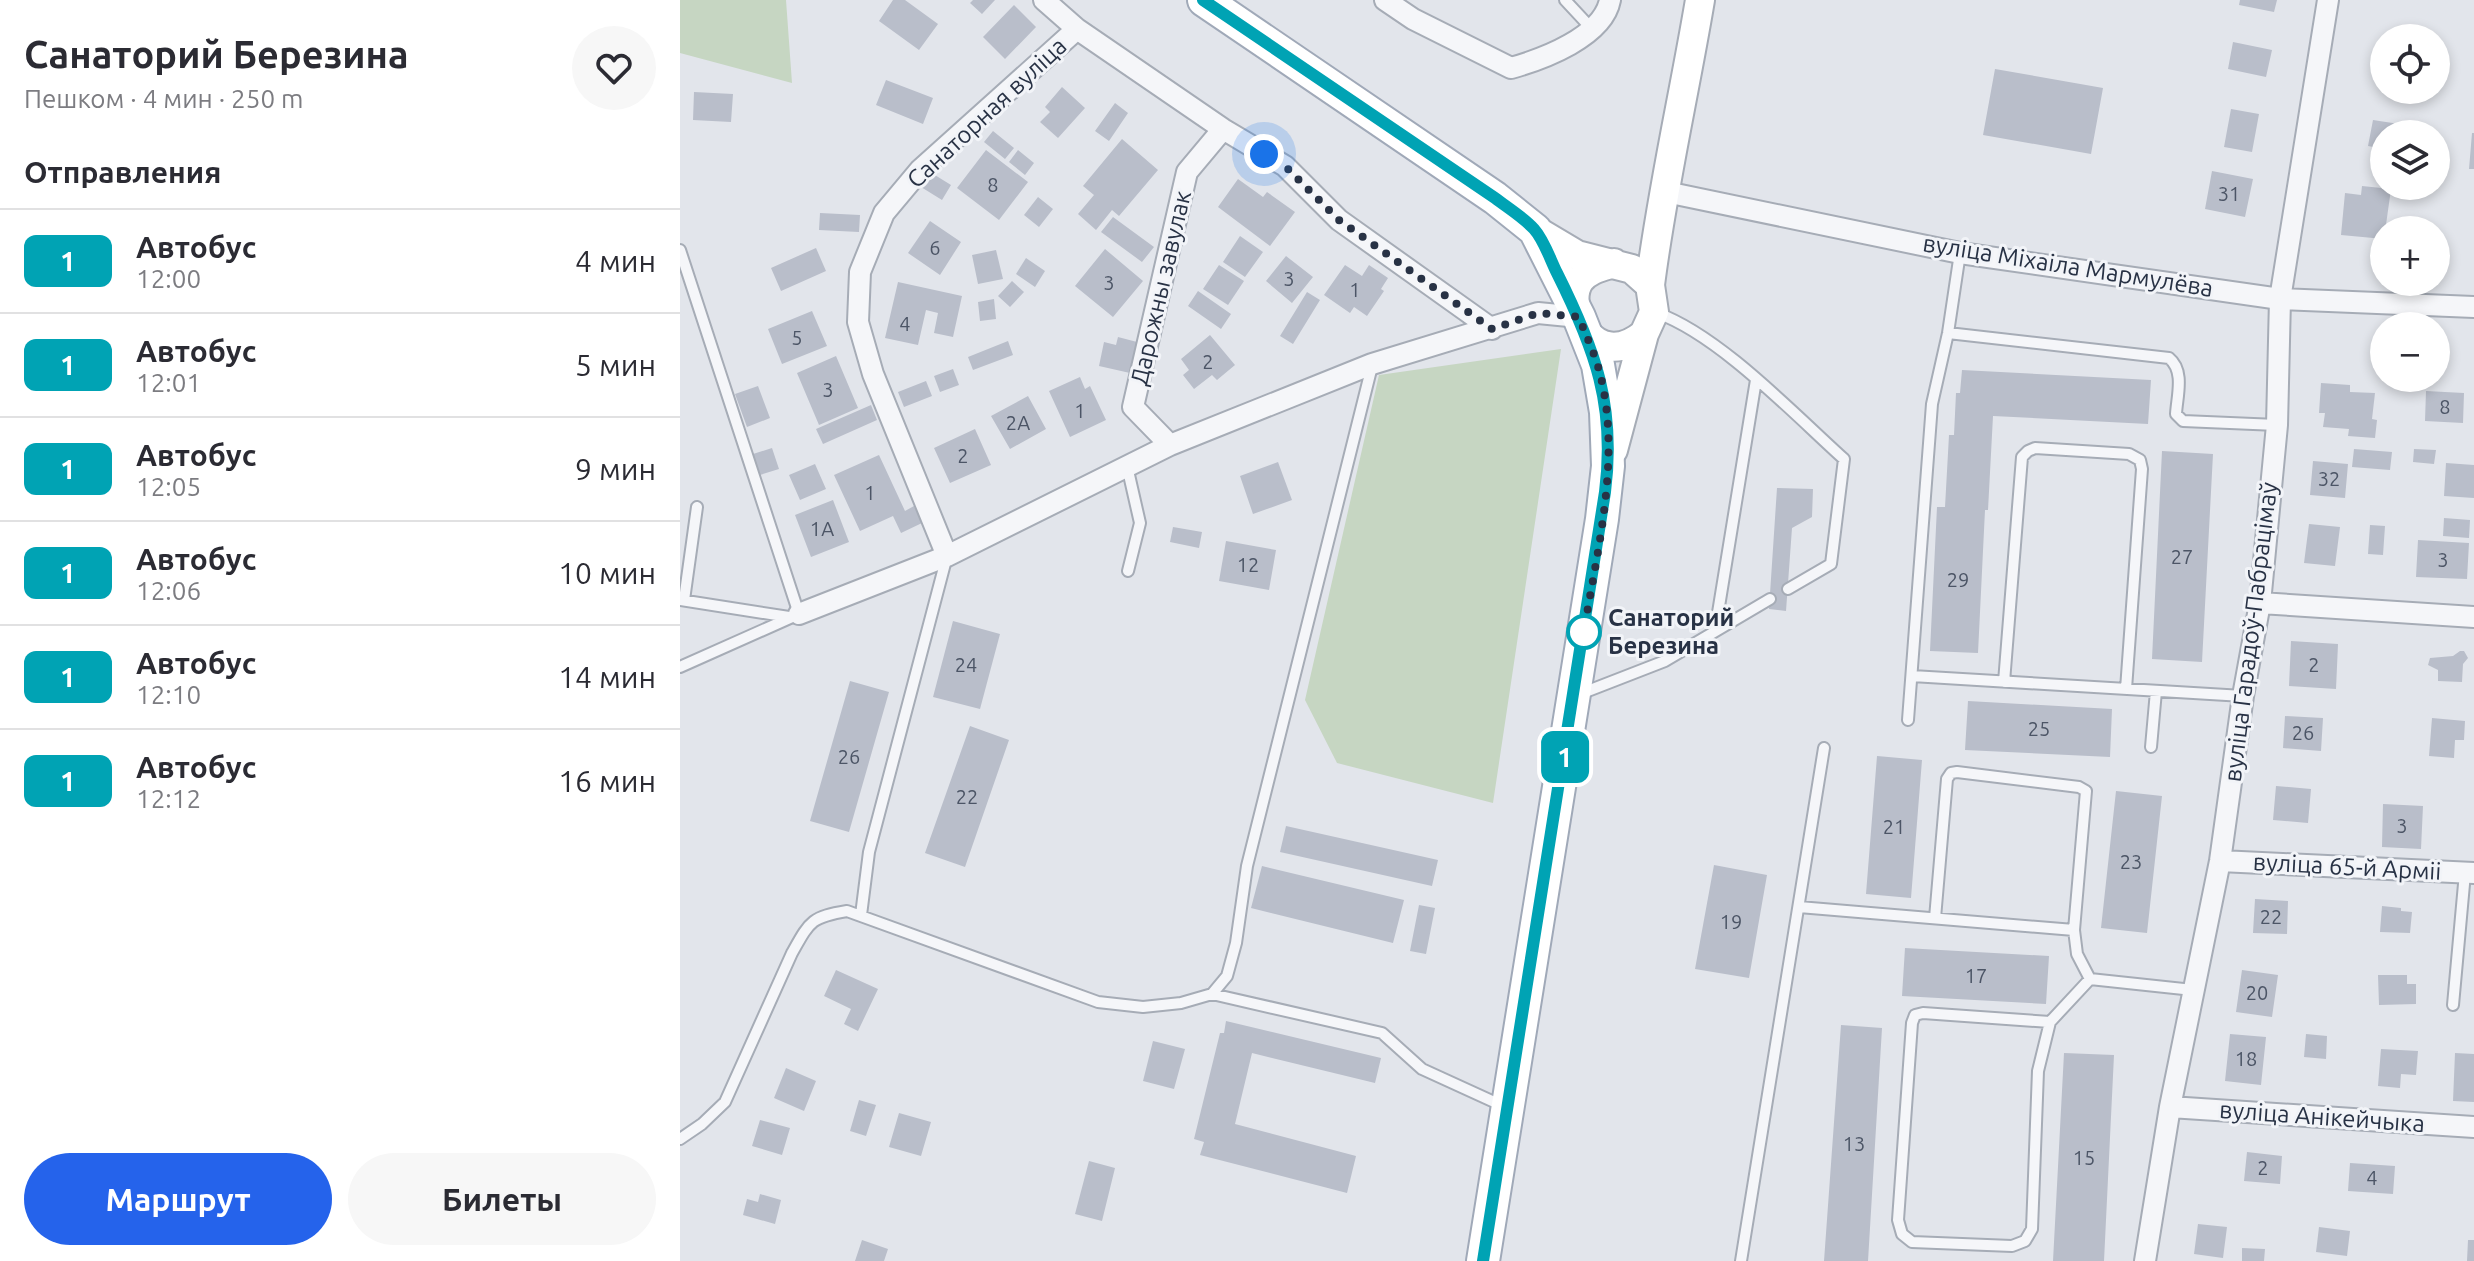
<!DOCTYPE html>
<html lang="ru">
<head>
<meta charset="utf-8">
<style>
  :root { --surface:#fff; --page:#f7f7f7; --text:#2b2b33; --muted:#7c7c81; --line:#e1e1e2; --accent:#2563eb }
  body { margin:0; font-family:Ubuntu,sans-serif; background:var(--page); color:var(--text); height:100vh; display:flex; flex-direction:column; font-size:30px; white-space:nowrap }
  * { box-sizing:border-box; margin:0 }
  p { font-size:26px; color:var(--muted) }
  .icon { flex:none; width:44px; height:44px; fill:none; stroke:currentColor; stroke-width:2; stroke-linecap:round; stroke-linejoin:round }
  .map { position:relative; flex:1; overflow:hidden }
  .drawer { display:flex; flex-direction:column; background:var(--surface); width:680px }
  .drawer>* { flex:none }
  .badge { padding:0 16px; border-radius:12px; font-size:28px; line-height:52px }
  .fabs { position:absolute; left:1690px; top:24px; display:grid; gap:16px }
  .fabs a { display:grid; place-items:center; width:80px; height:80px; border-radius:50%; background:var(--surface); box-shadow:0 4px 12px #0003; font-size:40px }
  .you { position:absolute; width:40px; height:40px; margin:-20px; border:6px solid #fff; border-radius:50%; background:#1a73e8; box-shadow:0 0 0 12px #1a73e833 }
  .map>.badge { position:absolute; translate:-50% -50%; box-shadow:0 0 0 4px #fff }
  h2 { padding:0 24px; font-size:30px; line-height:72px }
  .round { display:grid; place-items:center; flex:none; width:84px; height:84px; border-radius:42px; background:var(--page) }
  .head { display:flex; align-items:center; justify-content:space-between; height:136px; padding:0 24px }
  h1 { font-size:38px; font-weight:700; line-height:60px }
  .primary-button { display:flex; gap:16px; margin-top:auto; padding:16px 24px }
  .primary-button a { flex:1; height:92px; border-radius:48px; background:var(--accent); color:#fff; font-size:32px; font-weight:700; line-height:92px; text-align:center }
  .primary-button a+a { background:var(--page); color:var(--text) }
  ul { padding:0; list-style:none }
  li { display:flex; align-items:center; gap:24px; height:104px; padding:0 24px; border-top:2px solid var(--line) }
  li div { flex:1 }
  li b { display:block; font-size:30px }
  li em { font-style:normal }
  li .badge { min-width:88px; font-weight:700; text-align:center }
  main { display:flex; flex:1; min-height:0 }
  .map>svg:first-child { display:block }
</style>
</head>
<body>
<main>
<section class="drawer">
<div class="head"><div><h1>Санаторий Березина</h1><p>Пешком · 4 мин · 250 m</p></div><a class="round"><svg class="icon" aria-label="heart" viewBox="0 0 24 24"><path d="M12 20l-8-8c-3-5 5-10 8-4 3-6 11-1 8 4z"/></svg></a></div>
<h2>Отправления</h2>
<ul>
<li><span class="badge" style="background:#00a3b4;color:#fff">1</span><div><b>Автобус</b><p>12:00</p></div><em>4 мин</em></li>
<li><span class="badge" style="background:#00a3b4;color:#fff">1</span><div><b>Автобус</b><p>12:01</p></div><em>5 мин</em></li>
<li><span class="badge" style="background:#00a3b4;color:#fff">1</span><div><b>Автобус</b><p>12:05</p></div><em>9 мин</em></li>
<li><span class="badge" style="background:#00a3b4;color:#fff">1</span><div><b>Автобус</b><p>12:06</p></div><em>10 мин</em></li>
<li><span class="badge" style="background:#00a3b4;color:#fff">1</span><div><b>Автобус</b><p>12:10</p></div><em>14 мин</em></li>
<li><span class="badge" style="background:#00a3b4;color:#fff">1</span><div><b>Автобус</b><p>12:12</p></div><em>16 мин</em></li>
</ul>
<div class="primary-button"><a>Маршрут</a><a>Билеты</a></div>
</section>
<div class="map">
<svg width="1794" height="1261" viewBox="0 0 1794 1261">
  <rect width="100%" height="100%" fill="#e2e5eb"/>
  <path fill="#c6d6c2" d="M0 0H106L112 83 0 53Z
    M881 349 813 803 657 763 625 700 699 375Z"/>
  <path fill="#b9beca" d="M213 0H225L258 24 239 50 199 21Z
    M293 0H315L302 14 290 3Z
    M1560 0H1597L1594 12 1559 5Z
    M334 5 356 27 325 59 303 37Z
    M1553 42 1592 50 1586 77 1548 69Z
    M1702 48H1704V81L1699 80Z
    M1315 69 1423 88 1411 154 1303 135Z
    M206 80 253 98 243 124 196 105Z
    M382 87 405 108 378 138 360 122 370 112 365 107Z
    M14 92 53 94 51 122 13 120Z
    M435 103 448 113 429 141 415 131Z
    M1551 109 1579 114 1572 152 1544 147Z
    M1693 120 1719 124 1718 134H1704V149L1688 146Z
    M313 131 334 148 325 159 304 142Z
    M1792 133H1794V169H1789Z
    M442 139 478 170 439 216 432 210 416 230 398 214 414 195 403 186Z
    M306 150 348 182 319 220 277 188Z
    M338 150 354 163 345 175 329 162Z
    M1532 171 1573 179 1565 217 1525 209Z
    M250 172 271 185 262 200 241 187Z
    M558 179 583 197 587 192 615 212 590 246 538 207Z
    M1682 186 1711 189 1704 239 1661 235 1665 193 1681 195Z
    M358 197 373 209 359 227 344 215Z
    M140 213 180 215 179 232 139 230Z
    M433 217 474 247 462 262 421 232Z
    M250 221 281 242 260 275 228 253Z
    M560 236 583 252 565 277 543 262Z
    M136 248 146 271 101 291 91 268Z
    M425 249 463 281 433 317 395 286Z
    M316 250 323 279 298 284 292 255Z
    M606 256 633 277 612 303 586 281Z
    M346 258 365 271 355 287 336 274Z
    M539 265 564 281 548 305 523 289Z
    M665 265 682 276 689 265 708 278 701 289 704 291 687 316 674 307 670 313 644 295Z
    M332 281 344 292 330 307 318 296Z
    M218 282 282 296 273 337 254 333 258 313 246 310 238 345 205 338Z
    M518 291 551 314 541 329 508 306Z
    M627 292 640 300 613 344 600 336Z
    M314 299 316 319 300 321 298 302Z
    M132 311 147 346 102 364 88 329Z
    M530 335 555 365 537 380 532 375 514 389 503 375 509 370 501 359Z
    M438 337 457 342 450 373 419 366 424 342 436 345Z
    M328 341 333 355 293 370 288 357Z
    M156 356 178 408 139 425 117 373Z
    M273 369 279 385 260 392 254 376Z
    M1282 370 1471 380 1468 424 1313 416 1308 510H1305L1298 653 1250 651 1257 507H1265L1269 435H1274L1276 393H1280Z
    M400 377 405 389 410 386 426 420 390 437 369 391Z
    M246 381 252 396 224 407 218 392Z
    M1641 383 1670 385V392L1695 393 1692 419 1697 420 1695 438 1668 436 1669 429 1643 427 1645 413H1639Z
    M78 386 90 418 67 427 55 394Z
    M1746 391 1784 393 1783 423 1745 421Z
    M348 396 366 429 330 449 311 416Z
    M191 405 197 420 143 444 136 429Z
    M295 429 311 465 270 483 254 448Z
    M92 448 99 469 80 475 73 454Z
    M1674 449 1712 452 1710 470 1672 467Z
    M1734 449 1756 450 1754 464 1733 462Z
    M1482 451 1533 454 1522 662 1472 659Z
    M199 455 225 511 234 506 242 523 221 533 213 516 180 531 154 475Z
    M1633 461 1668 464 1665 498 1630 495Z
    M598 462 612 500 573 514 560 476Z
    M1766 463 1794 465V498L1764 496Z
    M135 464 146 489 120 500 109 475Z
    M1097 488 1133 489 1132 517 1112 528 1106 611 1089 609Z
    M153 500 169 542 131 557 115 515Z
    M1764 518 1790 520 1789 538 1763 536Z
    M1629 524 1660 527 1655 566 1624 563Z
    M1690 525 1705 526 1703 555 1688 554Z
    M493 527 522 532 519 548 490 542Z
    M1738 540 1789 543 1787 579 1736 577Z
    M546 541 596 550 589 590 539 581Z
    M273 621 320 634 300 709 253 697Z
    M1611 641 1658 644 1656 689 1609 686Z
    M1780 651H1784L1788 658 1783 664 1782 682 1758 681V670L1748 665 1750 658 1773 656Z
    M170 681 209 692 169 832 130 821Z
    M1288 701 1432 709 1430 757 1285 750Z
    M1605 716 1643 718 1641 751 1603 748Z
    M1752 718 1785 721 1784 740H1775L1774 758 1749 756Z
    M290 726 329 740 285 867 245 853Z
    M1197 756 1242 760 1231 898 1186 894Z
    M1596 786 1631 789 1628 823 1593 820Z
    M1436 791 1482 796 1467 933 1421 928Z
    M1703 804 1743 806 1741 849 1702 847Z
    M606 826 758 860 752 886 600 852Z
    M1034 865 1087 875 1069 978 1015 969Z
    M582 866 724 900 713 943 571 908Z
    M1575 899 1608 901 1607 934 1573 933Z
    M739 905 755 908 746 954 730 951Z
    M1702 906 1721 908V911L1732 912 1730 933 1700 932Z
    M1225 948 1369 956 1366 1004 1222 996Z
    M156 970 198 989 178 1031 164 1024 171 1009 144 996Z
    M1562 970 1598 975 1592 1017 1556 1012Z
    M1698 975H1727V984H1736V1004L1699 1005Z
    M546 1021 701 1058 695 1083 572 1053 555 1124 676 1156 667 1193 520 1155 524 1142 514 1139 540 1033H544Z
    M1161 1025 1202 1028 1188 1261H1144Z
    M1550 1034 1586 1037 1581 1085 1545 1081Z
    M1626 1034 1647 1036 1646 1059 1624 1057Z
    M473 1041 505 1049 494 1089 463 1081Z
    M1701 1049 1738 1051 1736 1075 1721 1074 1720 1088 1698 1086Z
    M1384 1053 1434 1055 1424 1261H1373Z
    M1775 1053 1794 1054V1102L1773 1101Z
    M106 1068 136 1081 124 1111 94 1098Z
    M179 1100 196 1105 186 1136 170 1131Z
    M219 1113 251 1122 241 1156 209 1147Z
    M80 1120 110 1128 102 1155 72 1146Z
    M1567 1152 1602 1156 1600 1184 1564 1181Z
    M409 1161 435 1168 422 1221 395 1214Z
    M1670 1163 1715 1166 1713 1194 1668 1191Z
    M80 1194 101 1200 95 1224 63 1215 67 1199 78 1202Z
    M1518 1224 1547 1227 1543 1258 1514 1254Z
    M1639 1227 1670 1231 1667 1256 1636 1252Z
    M182 1240 208 1249 204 1261H175Z
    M1788 1240H1794V1261H1787Z
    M1562 1248 1585 1249 1584 1261H1562Z"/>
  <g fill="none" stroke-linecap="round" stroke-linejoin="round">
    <g stroke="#a6acb6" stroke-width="14">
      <path id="service" d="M885 0 912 29
        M0 250 119 614 0 667
        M977 313C1039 335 1114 414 1164 459L1151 564 1108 589
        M1268 333 1489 358C1505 371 1497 396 1496 414L1503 421 1597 425
        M447 466 460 523 448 571
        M0 600 109 617
        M4 600 17 507
        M1035 631 1076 380
        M1232 676 1563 696
        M1324 682 1342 457 1348 451 1355 448 1449 454 1460 460 1462 469 1446 689
        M900 694 985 661 1090 599
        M1228 720 1252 404 1268 333 1280 253
        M1471 747 1476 691
        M1119 907 1394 930 1397 954 1410 979
        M181 915 189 852 267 556
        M1255 918 1267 779 1271 773 1277 772 1399 787 1406 791 1394 930
        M532 994 547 976 556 943 567 866 692 366
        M1773 1005 1785 873
        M1243 1013 1370 1022 1358 1071 1352 1229 1345 1241 1332 1246 1232 1242 1222 1234 1218 1220 1232 1023 1235 1015Z
        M1370 1022 1410 979 1513 990
        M0 1139 22 1124 45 1102 112 953C130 921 131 917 167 911L418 1002 463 1007 501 1003 532 994 702 1033 742 1069 823 1106
        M1061 1261 1144 748"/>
    </g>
    <g stroke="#a6acb6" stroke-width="24">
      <path id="minor" d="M364 0 397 29 543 129 605 166 659 220 812 329
        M705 0 733 19 831 68C863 59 923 37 930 0
        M986 192 1280 253 1600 299 1794 307
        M490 445 453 407 507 172 543 129
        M267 556 193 374 178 322 180 272 204 213 240 170 397 29
        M1580 603 1794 617
        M119 614 267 556 490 445 692 364 858 313 899 317
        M1540 861 1794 873
        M1490 1107 1794 1127
        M1465 1261 1490 1107 1540 861 1563 696 1580 603 1597 425 1600 299 1648 0"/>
    </g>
    <g stroke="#a6acb6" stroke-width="32">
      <path id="secondary" d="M855 230 897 255 952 269 970 285 974 312 964 334 933 450
        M934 263C921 267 909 269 900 280 881 306 914 375 964 334
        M970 285C982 190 1004 95 1020 0"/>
    </g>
    <g stroke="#a0a9b8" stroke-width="36">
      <path id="primary" d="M524 0 815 198 855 230 899 317 918 365 926 412 928 466 922 519 803 1261"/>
    </g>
    <use href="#service" stroke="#f5f6f9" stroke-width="10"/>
    <use href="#minor" stroke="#f5f6f9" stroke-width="20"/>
    <use href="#secondary" stroke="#fff" stroke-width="28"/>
    <use href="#primary" stroke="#fff" stroke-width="32"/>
  </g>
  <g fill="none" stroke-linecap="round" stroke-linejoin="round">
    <g stroke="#fff" stroke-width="18">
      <path id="line" d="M523 0 815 198C828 208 843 217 854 229 864 240 870 259 877 273 915 349 936 406 925 492L803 1261"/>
    </g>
    <use href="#line" stroke="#00a3b4" stroke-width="12"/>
    <path stroke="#283245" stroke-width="8" stroke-dasharray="0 14.4" d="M584 154 605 166 659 220 812 329 858 313 899 317C905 333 912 348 917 363 944 451 917 549 903 637L904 632"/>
  </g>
  <circle fill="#fff" stroke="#00a3b4" stroke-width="4" cx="904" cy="632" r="16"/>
  <g text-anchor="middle" stroke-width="6" stroke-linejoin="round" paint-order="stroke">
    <g font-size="20" fill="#4c5566">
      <text x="313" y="192">8</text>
      <text x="1549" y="201">31</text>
      <text x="255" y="255">6</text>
      <text x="609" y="286">3</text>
      <text x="429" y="290">3</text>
      <text x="675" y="297">1</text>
      <text x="225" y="331">4</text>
      <text x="117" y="345">5</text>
      <text x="528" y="369">2</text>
      <text x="148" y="397">3</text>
      <text x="1765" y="414">8</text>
      <text x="400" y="418">1</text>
      <text x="338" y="430">2А</text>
      <text x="283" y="463">2</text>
      <text x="1649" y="486">32</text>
      <text x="190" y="500">1</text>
      <text x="142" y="536">1А</text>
      <text x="1502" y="564">27</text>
      <text x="1763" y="567">3</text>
      <text x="568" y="572">12</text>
      <text x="1278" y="587">29</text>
      <text x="286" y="672">24</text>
      <text x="1634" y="672">2</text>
      <text x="1359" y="736">25</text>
      <text x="1623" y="740">26</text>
      <text x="169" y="764">26</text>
      <text x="287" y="804">22</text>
      <text x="1722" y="833">3</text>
      <text x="1214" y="834">21</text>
      <text x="1451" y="869">23</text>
      <text x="1591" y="924">22</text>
      <text x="1051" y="929">19</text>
      <text x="1296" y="983">17</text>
      <text x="1577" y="1000">20</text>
      <text x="1566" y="1066">18</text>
      <text x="1174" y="1151">13</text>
      <text x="1404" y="1165">15</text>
      <text x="1583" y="1175">2</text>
      <text x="1692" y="1185">4</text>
    </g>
    <g font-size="24" fill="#283245" stroke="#f2f4f8">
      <text transform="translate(307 113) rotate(-43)" y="8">Санаторная вуліца</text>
      <text transform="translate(1388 266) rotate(9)" y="8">вуліца Міхаіла Мармулёва</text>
      <text transform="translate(481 288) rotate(-77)" y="8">Дарожны завулак</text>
      <text transform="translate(1571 632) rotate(-83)" y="8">вуліца Гарадоў-Пабрацімаў</text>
      <text transform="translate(1667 867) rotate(3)" y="8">вуліца 65-й Арміі</text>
      <text transform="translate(1642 1117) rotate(4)" y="8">вуліца Анікейчыка</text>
    </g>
    <g font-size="24" font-weight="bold" fill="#283245" stroke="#f2f4f8" text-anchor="start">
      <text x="928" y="626">Санаторий<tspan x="928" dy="28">Березина</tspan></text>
    </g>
  </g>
</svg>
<div class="fabs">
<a><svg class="icon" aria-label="locate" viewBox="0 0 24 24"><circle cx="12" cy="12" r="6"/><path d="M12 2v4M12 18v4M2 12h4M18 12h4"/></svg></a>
<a><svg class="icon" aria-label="layers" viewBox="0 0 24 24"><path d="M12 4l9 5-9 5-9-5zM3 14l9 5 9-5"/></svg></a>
<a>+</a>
<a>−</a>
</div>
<div class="you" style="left:584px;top:154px"></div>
<b class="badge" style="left:885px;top:757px;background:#00a3b4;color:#fff">1</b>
</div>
</main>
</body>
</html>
